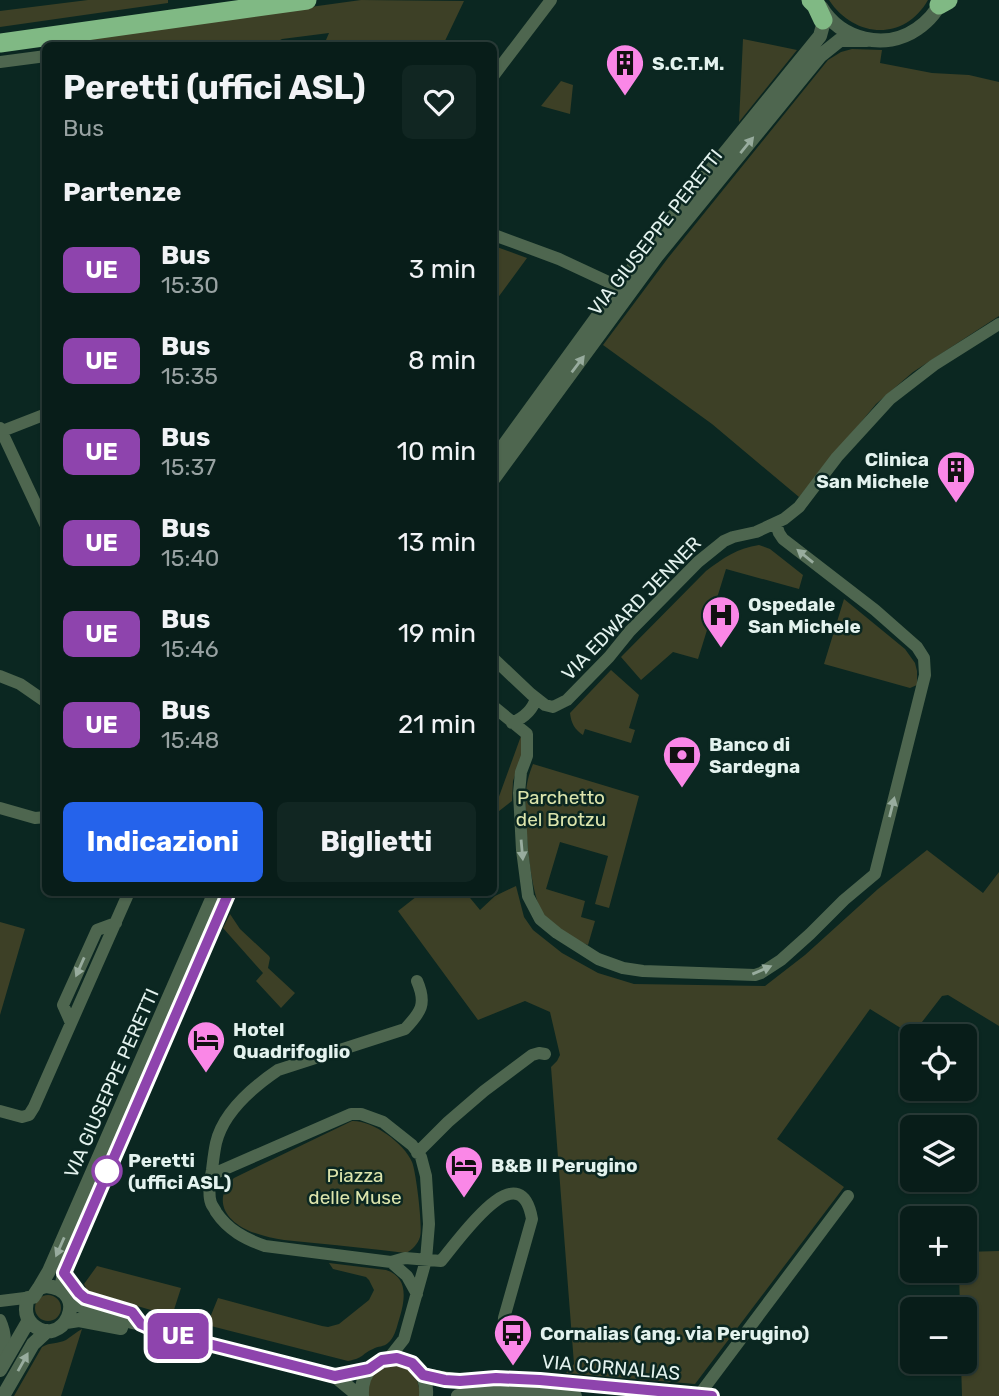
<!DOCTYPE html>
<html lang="it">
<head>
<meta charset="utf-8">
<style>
  :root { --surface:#081d19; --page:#112622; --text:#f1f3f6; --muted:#98a2a2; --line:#293b38; --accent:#2563eb }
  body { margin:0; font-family:Rubik,sans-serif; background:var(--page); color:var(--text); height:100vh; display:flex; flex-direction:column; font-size:26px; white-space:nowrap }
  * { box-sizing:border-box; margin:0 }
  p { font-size:23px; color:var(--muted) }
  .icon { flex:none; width:38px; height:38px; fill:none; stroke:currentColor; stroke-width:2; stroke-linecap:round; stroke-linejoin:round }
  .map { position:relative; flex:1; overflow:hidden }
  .panel { position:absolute; left:42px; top:42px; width:455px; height:854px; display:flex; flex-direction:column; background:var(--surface); border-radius:10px; box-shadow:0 2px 5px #0004,0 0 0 2px var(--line) }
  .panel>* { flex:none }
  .badge { padding:0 14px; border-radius:10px; font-size:24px; line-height:46px }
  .controls { position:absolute; left:900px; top:1024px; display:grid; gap:14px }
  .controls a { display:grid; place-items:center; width:77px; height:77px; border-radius:10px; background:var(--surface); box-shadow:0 2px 5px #0004,0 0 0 2px var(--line); font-size:35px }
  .map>.badge { position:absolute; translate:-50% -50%; box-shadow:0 0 0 4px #fff }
  h2 { padding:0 21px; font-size:26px; line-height:63px }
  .round { display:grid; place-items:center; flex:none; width:74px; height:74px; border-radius:10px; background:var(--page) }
  .head { display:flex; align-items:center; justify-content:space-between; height:119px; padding:0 21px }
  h1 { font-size:33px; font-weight:700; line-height:52px }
  .cta { display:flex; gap:14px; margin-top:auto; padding:14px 21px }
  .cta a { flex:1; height:80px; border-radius:10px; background:var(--accent); color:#fff; font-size:28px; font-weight:700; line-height:80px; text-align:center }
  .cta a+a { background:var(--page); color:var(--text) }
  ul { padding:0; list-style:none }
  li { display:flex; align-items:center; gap:21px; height:91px; padding:0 21px }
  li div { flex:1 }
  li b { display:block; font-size:26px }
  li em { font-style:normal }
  li .badge { min-width:77px; font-weight:700; text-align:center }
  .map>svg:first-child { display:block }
</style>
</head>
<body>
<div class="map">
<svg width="999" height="1396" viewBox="0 0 999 1396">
  <rect width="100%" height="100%" fill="#0b2721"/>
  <path fill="#3d4026" d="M88 0H168V3L0 27V11Z
    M361 0 464 1 443 45H337L326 40 329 33 282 39 269 46H85L83 38Z
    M829 0H928C904 42 854 38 829 0Z
    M743 39 797 50 739 122Z
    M852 49 882 50 880 63 932 73 969 75 999 82V316L913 372 876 404 799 497 712 424 603 345 668 258 828 60 841 52Z
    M561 81 573 85 570 114 541 106Z
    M494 246 527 258 494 303Z
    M759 545 770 549 803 575 799 589 726 569 698 659 673 652 641 680 621 657 706 571C723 558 738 548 759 545Z
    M844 599 905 649 915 663 917 671V685L910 688 824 664Z
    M611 670 639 695 629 728 635 730 631 743 585 729 583 735C575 730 571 723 570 713Z
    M521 736 525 747 513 781 512 801 494 815V805L497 802Z
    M533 764 639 796 609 908 595 904 608 856 560 842 546 889 585 901 581 917 595 921 588 945C573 940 553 928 543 914 530 895 524 820 526 796 526 784 529 774 533 764Z
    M927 850 983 893 999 872V1026L948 995 942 996 912 1035 870 1009 777 1139 844 1187 695 1384 566 1373 574 1364 551 1067 557 1061 560 1055 550 1012 525 1001 478 1020 398 911 421 893H466L480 910 495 896 516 886 524 917 533 930 562 953 598 973 634 984 765 986 805 955 878 889Z
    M230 914 240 929 269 956 270 958 268 968 295 993 281 1008 256 981 263 973 223 928Z
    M0 922 25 929 0 1015Z
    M352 1121C372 1120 404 1143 412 1162 416 1171 423 1228 420 1237 418 1244 412 1250 406 1253 375 1249 345 1246 314 1243 294 1241 274 1240 255 1233 228 1224 210 1201 234 1178Z
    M999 1251V1396H962L961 1362H964V1309H960L959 1271 964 1270V1252Z
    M329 1263 386 1270C411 1278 404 1304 398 1323 396 1330 394 1338 388 1343 384 1347 378 1346 373 1349 360 1355 364 1358 348 1361L207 1325 218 1298 322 1326 328 1327 339 1324 369 1300 374 1290 369 1280 366 1277 333 1269Z
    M97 1266 181 1288 172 1316 88 1292 84 1284Z
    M35 1308a13 13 0 1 1 26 0a13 13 0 1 1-26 0Z
    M82 1329 61 1396H14L42 1347C50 1342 58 1344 66 1340 72 1336 76 1332 82 1329Z
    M392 1362 415 1372 421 1396H367L370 1375Z"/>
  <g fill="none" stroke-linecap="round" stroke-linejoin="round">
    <path stroke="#4e664f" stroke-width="12" d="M0 62 46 56
      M494 75 551 0
      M494 235 559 259 619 287
      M0 428 46 526
      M0 432 46 414
      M494 659 531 694 545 705 553 707 567 700 609 657 630 631 698 562 724 541 733 537 756 532 784 519 799 507 837 457 890 399 934 365 999 324
      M0 676 20 684 46 702
      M494 707 527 734V756L521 772 519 793 522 850 528 896 540 919 557 933 598 959 623 968 643 971 755 975 761 973 781 960 810 934 844 900 875 874 925 675 924 658 917 647 875 610 783 539 779 533 776 524
      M512 723C523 718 533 710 536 698
      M0 808 35 818 46 817
      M417 981C427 1004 421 1012 405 1029L278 1070C253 1087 223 1113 216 1143 214 1152 213 1162 212 1170 210 1179 208 1195 211 1203 212 1206 215 1209 216 1212 228 1230 245 1239 265 1246L391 1262 405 1258 441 1261C458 1241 520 1150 532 1219L504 1318 503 1334 509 1343
      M71 1023 63 1005 97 930 116 923
      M0 1111 22 1117 29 1115 34 1107 129 892
      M417 1153 448 1122 484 1091 532 1055 539 1053 545 1054
      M211 1175 351 1114H361L383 1122 412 1145 421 1157 426 1176 429 1224 426 1260 404 1339 389 1358
      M391 1262 407 1276 417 1294
      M0 1301 33 1297
      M0 1320C7 1335 6 1347 0 1361
      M699 1395 848 1196"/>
    <path stroke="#4e664f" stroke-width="14" d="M821 7C841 40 885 51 917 29 927 22 937 12 941 0
      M494 459 624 280 660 233 820 36 823 25V12
      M494 478 656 257 820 56 840 40H867
      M64 1273 79 1293 85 1298 132 1312 134 1315
      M46 1286C93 1290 62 1352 32 1324 25 1317 25 1307 28 1298L33 1297 39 1288Z
      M39 1288 49 1271 215 892
      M61 1289 64 1273 229 892
      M70 1301 98 1314 141 1324 157 1331 335 1376 359 1396
      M66 1322 79 1320 121 1328
      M0 1370 29 1320
      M423 1375 460 1381 496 1378 540 1380 712 1396
      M335 1376 369 1369
      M3 1396 33 1344 47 1331
      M362 1396C359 1345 430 1346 426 1396
      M458 1396 497 1392 575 1396"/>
    <path stroke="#80b984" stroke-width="19" d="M811 0 816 5 823 20
      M939 5 948 0
      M0 43 307 0"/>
  </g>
  <defs><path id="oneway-solid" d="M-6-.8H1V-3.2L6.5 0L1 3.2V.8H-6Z" transform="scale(1.75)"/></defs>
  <g fill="#98ac9e">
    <use href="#oneway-solid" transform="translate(747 145) rotate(-51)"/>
    <use href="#oneway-solid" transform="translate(578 364) rotate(-53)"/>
    <use href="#oneway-solid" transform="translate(805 556) rotate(-141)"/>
    <use href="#oneway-solid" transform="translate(892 807) rotate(-76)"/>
    <use href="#oneway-solid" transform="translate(522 850) rotate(85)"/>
    <use href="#oneway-solid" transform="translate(80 967) rotate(114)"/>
    <use href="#oneway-solid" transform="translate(762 970) rotate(-23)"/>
    <use href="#oneway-solid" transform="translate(60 1247) rotate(114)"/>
    <use href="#oneway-solid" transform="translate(23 1362) rotate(-61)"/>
  </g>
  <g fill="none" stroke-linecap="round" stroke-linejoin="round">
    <g stroke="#fff" stroke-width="16">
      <path id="line" d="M229 892 64 1273 79 1293 85 1298 132 1312 141 1324 157 1331 335 1376 369 1369 382 1360 397 1358 412 1363 423 1375 445 1380 460 1381 496 1378 540 1380 712 1396"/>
    </g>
    <use href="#line" stroke="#8e44ad" stroke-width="10"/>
  </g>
  <defs>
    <g id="building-pin" transform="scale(2.0125)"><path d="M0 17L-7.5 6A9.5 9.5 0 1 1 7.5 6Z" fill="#fa87e7" stroke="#0b2721"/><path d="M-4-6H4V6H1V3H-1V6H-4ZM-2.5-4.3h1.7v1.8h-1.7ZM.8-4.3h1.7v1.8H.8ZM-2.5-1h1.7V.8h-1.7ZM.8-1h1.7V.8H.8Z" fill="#111"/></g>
    <g id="hospital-pin" transform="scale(2.0125)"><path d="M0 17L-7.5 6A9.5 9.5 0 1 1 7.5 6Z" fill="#fa87e7" stroke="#0b2721"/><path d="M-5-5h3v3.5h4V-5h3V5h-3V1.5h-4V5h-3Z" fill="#111"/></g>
    <g id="bank-pin" transform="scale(2.0125)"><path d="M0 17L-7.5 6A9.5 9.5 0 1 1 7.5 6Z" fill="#fa87e7" stroke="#0b2721"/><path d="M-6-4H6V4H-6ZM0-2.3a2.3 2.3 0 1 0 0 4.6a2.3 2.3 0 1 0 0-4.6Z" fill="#111"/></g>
    <g id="hotel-pin" transform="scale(2.0125)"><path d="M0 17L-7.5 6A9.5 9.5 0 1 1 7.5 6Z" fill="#fa87e7" stroke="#0b2721"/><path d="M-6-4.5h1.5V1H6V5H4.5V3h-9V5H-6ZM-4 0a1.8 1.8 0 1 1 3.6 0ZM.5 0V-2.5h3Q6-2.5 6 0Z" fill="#111"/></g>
    <g id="bus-pin" transform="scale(2.0125)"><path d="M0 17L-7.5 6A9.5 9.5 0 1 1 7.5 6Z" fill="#fa87e7" stroke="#0b2721"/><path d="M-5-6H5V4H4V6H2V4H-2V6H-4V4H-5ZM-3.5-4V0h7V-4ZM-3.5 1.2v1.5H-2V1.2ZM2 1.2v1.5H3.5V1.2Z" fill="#111"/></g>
  </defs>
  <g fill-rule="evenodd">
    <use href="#building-pin" x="625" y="63"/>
    <use href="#building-pin" x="956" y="470"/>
    <use href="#hospital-pin" x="721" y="615"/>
    <use href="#bank-pin" x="682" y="755"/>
    <use href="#hotel-pin" x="206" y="1040"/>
    <use href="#hotel-pin" x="464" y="1165"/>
    <use href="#bus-pin" x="513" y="1333"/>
  </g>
  <circle fill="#fff" stroke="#8e44ad" stroke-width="3.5" cx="107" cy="1171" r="14"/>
  <g text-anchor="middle" stroke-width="5" stroke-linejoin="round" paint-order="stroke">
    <g font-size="19" font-weight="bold" fill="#e3f2ee" stroke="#0b2721" text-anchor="start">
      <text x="652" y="70">S.C.T.M.</text>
      <text x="929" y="466" text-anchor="end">Clinica<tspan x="929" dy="22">San Michele</tspan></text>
      <text x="748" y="611">Ospedale<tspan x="748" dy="22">San Michele</tspan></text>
      <text x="709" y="751">Banco di<tspan x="709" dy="22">Sardegna</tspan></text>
      <text x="233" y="1036">Hotel<tspan x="233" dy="22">Quadrifoglio</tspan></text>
      <text x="491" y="1172">B&amp;B Il Perugino</text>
      <text x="540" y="1340">Cornalias (ang. via Perugino)</text>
    </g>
    <g font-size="19" fill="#e3f2ee" stroke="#0b2721">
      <text transform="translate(655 232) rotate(-52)" y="7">VIA GIUSEPPE PERETTI</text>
      <text transform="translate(631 608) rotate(-46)" y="7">VIA EDWARD JENNER</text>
      <text transform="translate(111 1083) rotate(-66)" y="7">VIA GIUSEPPE PERETTI</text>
      <text transform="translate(611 1367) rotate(5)" y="7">VIA CORNALIAS</text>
    </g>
    <g font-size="19" fill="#dce4ac" stroke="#0b2721">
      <text x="561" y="804">Parchetto<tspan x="561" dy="22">del Brotzu</tspan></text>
      <text x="355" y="1182">Piazza<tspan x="355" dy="22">delle Muse</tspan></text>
    </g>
    <g font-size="19" font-weight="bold" fill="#e3f2ee" stroke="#0b2721" text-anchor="start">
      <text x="128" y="1167">Peretti<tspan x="128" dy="22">(uffici ASL)</tspan></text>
    </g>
  </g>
</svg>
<div class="controls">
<a><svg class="icon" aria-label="locate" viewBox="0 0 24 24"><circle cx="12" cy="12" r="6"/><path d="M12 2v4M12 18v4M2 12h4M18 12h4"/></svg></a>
<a><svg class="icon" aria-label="layers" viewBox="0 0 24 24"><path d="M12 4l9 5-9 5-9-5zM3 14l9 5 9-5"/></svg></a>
<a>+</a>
<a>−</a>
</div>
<b class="badge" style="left:178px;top:1336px;background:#8e44ad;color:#fff">UE</b>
<section class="panel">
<div class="head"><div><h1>Peretti (uffici ASL)</h1><p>Bus</p></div><a class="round"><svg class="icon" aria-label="heart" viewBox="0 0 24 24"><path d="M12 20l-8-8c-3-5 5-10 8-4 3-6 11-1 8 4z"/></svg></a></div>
<h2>Partenze</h2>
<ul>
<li><span class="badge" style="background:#8e44ad;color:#fff">UE</span><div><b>Bus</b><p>15:30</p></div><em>3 min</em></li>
<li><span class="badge" style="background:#8e44ad;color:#fff">UE</span><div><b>Bus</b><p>15:35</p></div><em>8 min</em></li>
<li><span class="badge" style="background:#8e44ad;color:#fff">UE</span><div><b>Bus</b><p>15:37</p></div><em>10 min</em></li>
<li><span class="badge" style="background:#8e44ad;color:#fff">UE</span><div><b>Bus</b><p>15:40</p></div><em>13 min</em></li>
<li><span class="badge" style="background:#8e44ad;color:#fff">UE</span><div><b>Bus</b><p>15:46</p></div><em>19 min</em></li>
<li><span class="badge" style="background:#8e44ad;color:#fff">UE</span><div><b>Bus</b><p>15:48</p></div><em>21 min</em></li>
</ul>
<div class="cta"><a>Indicazioni</a><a>Biglietti</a></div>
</section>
</div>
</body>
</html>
